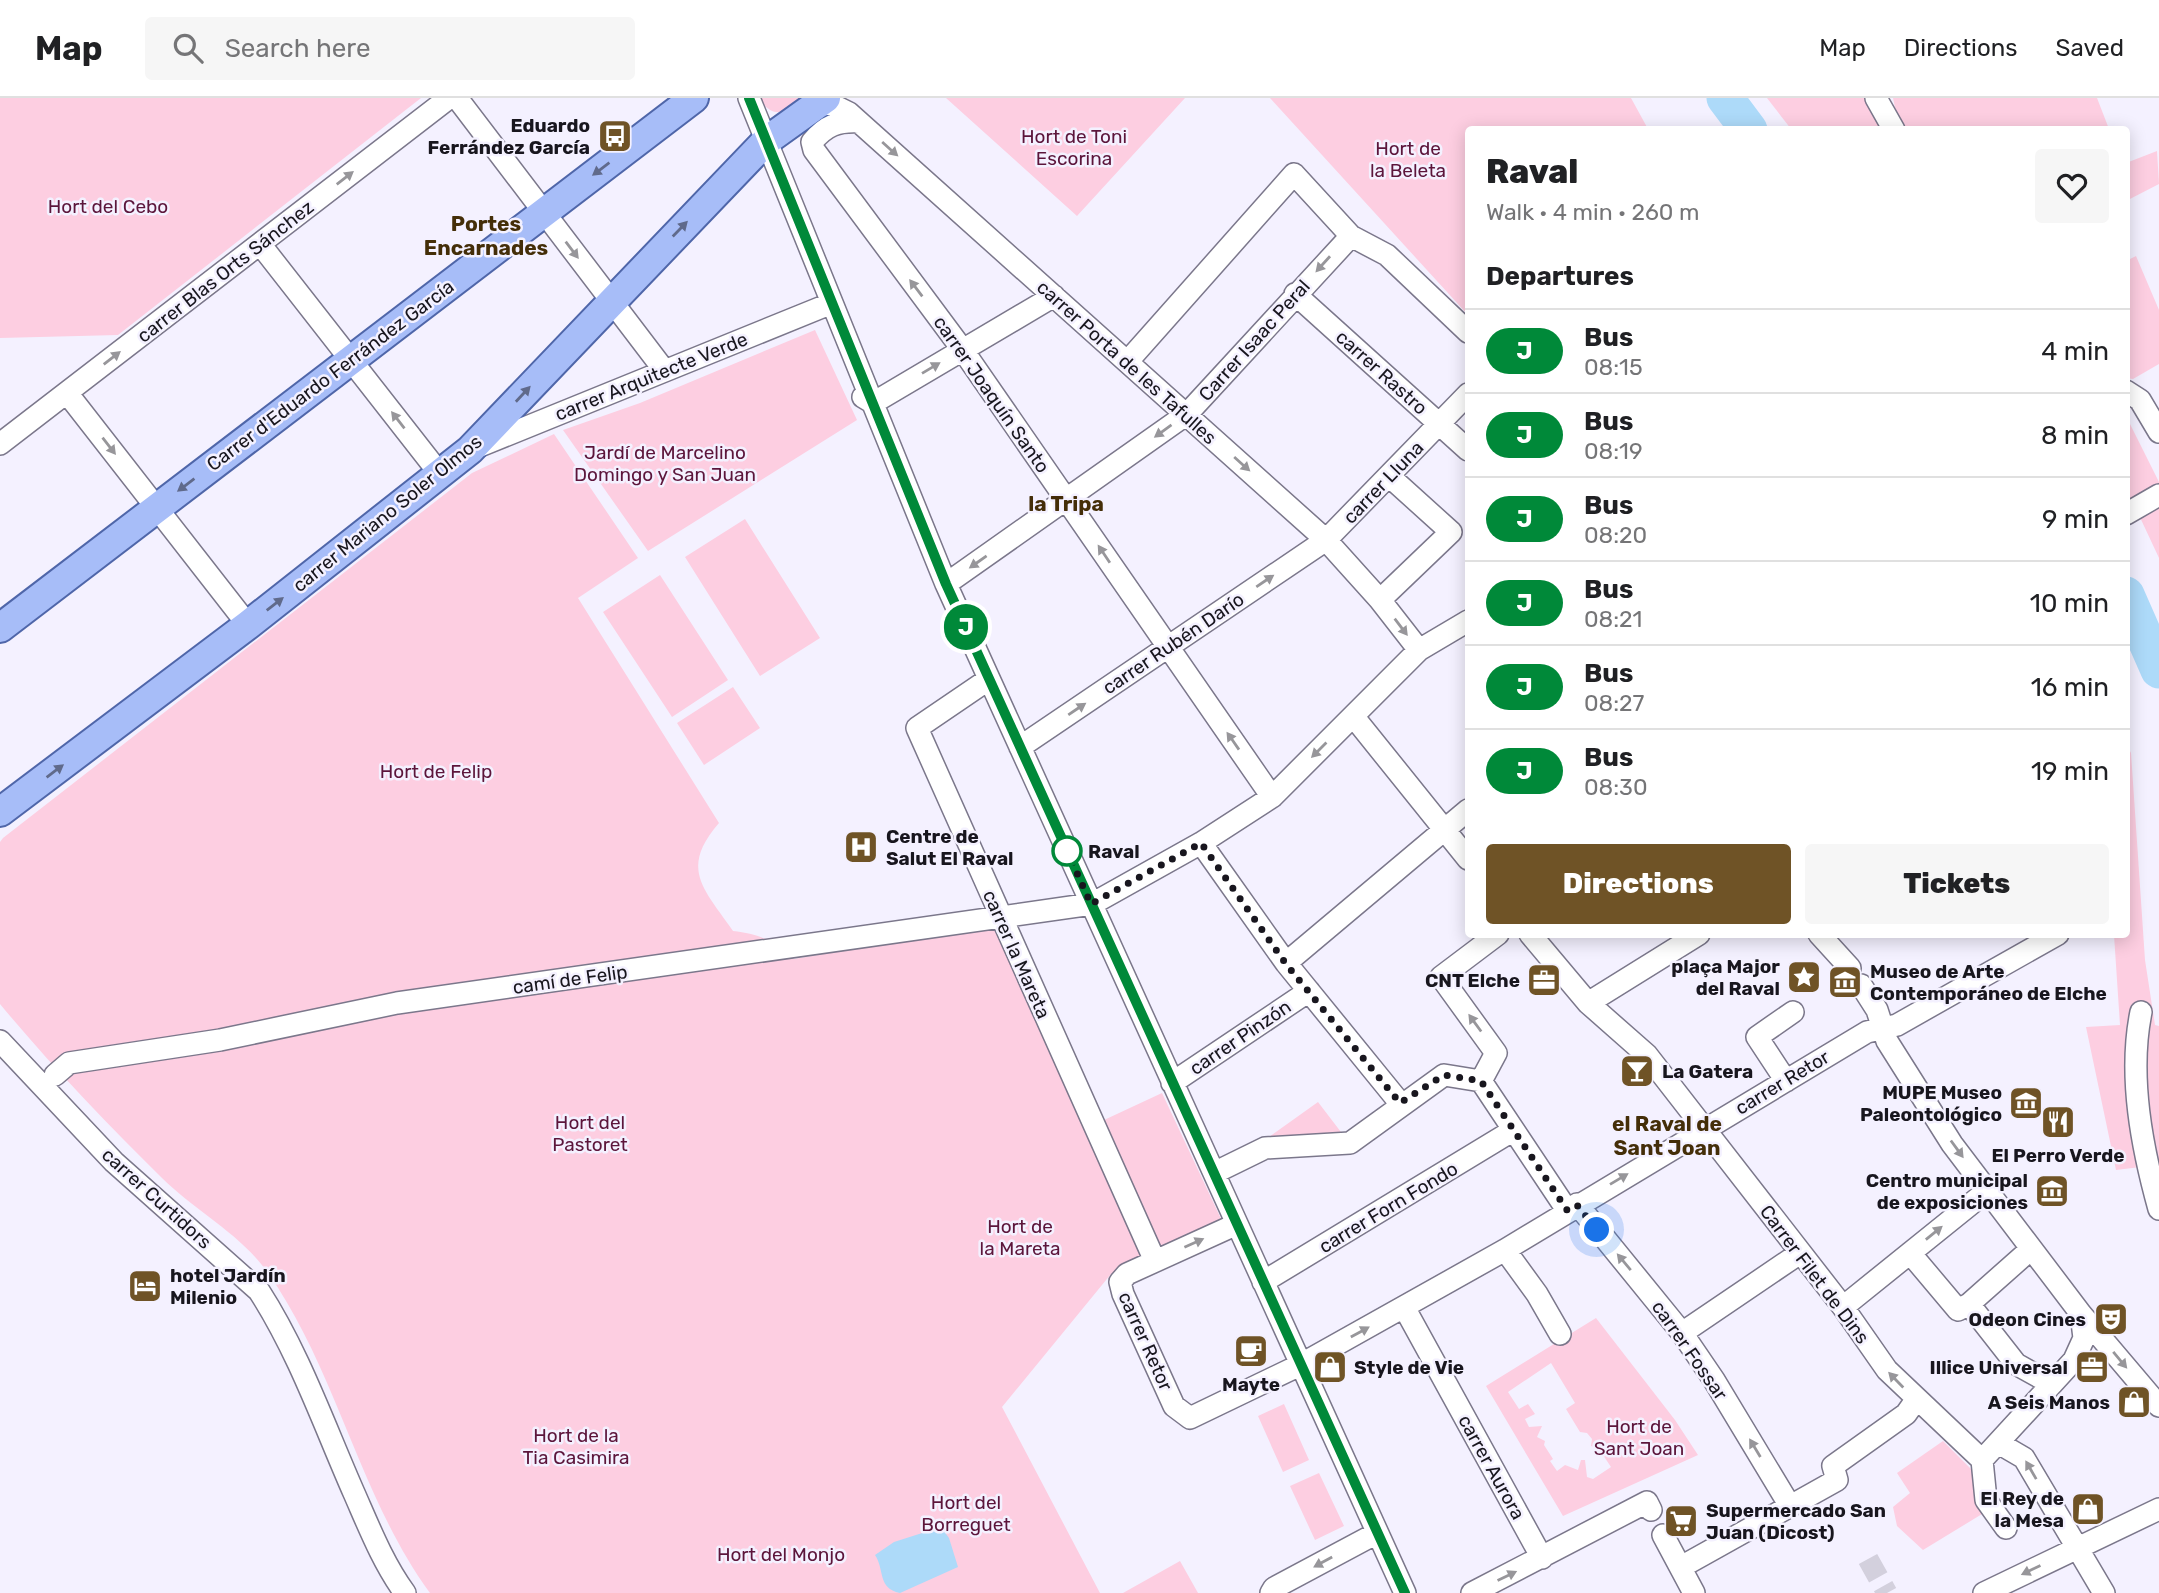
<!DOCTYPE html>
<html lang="en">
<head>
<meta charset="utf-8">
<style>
  :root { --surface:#fff; --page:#f6f6f6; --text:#202124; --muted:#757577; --line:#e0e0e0; --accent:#6f5326 }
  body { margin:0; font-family:Rubik,sans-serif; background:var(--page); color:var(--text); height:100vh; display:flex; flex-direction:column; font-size:26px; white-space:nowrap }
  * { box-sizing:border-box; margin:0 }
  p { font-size:23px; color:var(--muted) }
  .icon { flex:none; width:38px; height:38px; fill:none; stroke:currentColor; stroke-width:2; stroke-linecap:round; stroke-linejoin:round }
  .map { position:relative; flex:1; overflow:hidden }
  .details { position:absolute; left:1465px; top:28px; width:665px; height:812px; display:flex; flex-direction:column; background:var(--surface); border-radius:7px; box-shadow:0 4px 18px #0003 }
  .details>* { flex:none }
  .badge { padding:0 14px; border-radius:23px; font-size:24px; line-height:46px }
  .you { position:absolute; width:35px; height:35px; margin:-18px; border:5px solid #fff; border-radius:50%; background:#1a73e8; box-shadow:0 0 0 10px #1a73e833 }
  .map>.badge { position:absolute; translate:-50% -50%; box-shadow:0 0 0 4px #fff }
  h2 { padding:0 21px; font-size:26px; line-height:63px }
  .round { display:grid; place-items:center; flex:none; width:74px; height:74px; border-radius:7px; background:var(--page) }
  .head { display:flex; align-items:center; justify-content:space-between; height:119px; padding:0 21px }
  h1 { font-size:33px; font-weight:800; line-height:52px }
  .action { display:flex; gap:14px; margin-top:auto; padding:14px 21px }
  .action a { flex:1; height:80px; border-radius:7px; background:var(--accent); color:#fff; font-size:28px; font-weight:800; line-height:80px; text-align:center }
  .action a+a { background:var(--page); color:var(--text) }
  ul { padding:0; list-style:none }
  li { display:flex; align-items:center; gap:21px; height:84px; padding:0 21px; border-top:2px solid var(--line) }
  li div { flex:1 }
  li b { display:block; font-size:26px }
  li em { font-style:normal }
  li .badge { min-width:77px; font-weight:700; text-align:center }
  header { display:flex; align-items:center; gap:42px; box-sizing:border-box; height:98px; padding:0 35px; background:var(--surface); border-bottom:2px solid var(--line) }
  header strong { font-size:33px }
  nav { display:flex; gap:38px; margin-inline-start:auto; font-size:24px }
  .search { width:490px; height:63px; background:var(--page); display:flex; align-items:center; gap:18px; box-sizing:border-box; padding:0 24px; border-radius:7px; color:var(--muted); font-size:26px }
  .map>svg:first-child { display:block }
</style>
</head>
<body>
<header>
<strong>Map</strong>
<div class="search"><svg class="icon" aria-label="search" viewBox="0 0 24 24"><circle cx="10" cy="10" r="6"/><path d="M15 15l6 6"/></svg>Search here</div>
<nav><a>Map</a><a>Directions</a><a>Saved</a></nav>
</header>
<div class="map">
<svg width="2159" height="1495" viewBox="0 0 2159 1495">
  <rect width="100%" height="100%" fill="#f4f1ff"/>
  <path fill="#fdcee1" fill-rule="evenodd" d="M0 0H421L118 237 0 240Z
    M759 0H805C789 14 773 23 759 0Z
    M946 0H1185L1077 118Z
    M1270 0H1631L1648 31 1468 32V217Z
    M1767 0H1866L1880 31H1791Z
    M1893 0H2097L2109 31H1907L1896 14Z
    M2157 53 2159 86 2126 103V65Z
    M2136 158 2159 212V266L2133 281 2126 280V163Z
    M815 232 857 322 648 453 563 332 640 305Z
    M2126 318 2159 384V460L2137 413 2126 400Z
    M554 336 638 460 578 500 719 725C679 771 704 791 733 833 760 836 774 843 794 861L997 827 1089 1029 1162 995 1223 1125 1111 1176 1002 1309 1100 1495H430C359 1398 337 1273 268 1175 241 1136 195 1113 162 1080 108 1027 48 964 0 906V744L3 740 472 375Z
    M745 421 820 540 760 578 685 459Z
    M660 477 728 582 672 619 603 514Z
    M733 589 760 630 704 667 677 625Z
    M2126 645 2131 655 2145 862 2155 927 2159 928V1070L2157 1067 2116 1072 2086 929 2120 927 2114 837 2126 836Z
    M1318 1004 1344 1038 1259 1046Z
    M1596 1220 1675 1322 1698 1357 1563 1418 1486 1288ZM1551 1265 1575 1305 1566 1311 1580 1334 1587 1335 1592 1341 1591 1348 1599 1351 1611 1369 1593 1381 1587 1379 1585 1362H1581L1578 1372 1565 1367 1557 1373 1550 1363 1553 1361 1544 1347 1545 1343 1537 1339 1542 1328 1529 1329 1525 1321 1535 1316 1528 1306 1519 1311 1508 1294Z
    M1284 1306 1309 1362 1283 1374 1258 1318Z
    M1943 1343 1981 1381 1987 1413 1923 1452 1897 1428 1893 1409 1910 1395 1897 1375Z
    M1319 1375 1344 1428 1315 1442 1290 1388Z
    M1180 1463 1198 1495H1123Z"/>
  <path fill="#addaf9" d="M941 1429 949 1440 958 1469 900 1495C877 1490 885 1472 875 1457L894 1444Z"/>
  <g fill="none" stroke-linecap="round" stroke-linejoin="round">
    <path stroke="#addaf9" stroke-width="37" d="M1725 0 1749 32
      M2126 497 2159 572"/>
    <path stroke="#d3d0dd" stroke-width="21" stroke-dasharray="21 10" stroke-linecap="butt" d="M1868 1461 1887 1495"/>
    <g stroke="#7b778b" stroke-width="24">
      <path id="minor" d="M457 0 664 272
        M749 0 946 486 1405 1495
        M1876 0 1894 32
        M813 8 831 6 849 15 1326 442 1380 502 1419 552
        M859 24C838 23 826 27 812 44L814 52 962 251 1272 699
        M260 146 440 376
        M1295 196 1468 352
        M1128 263 1294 76 1351 138 1387 157 1468 234
        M2126 293 2140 302 2159 334
        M67 295 248 527
        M863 299 873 305 1054 198
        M0 346 449 0
        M475 350 832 205
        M2126 416 2159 397
        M946 486 1187 316 1351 138
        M1380 502 1451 434 1389 378
        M989 581 917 630 1155 1163
        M1353 618 1468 761
        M1020 649 1326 442 1468 296
        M1201 745 1286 865 1400 1005
        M1530 836 1588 905 1647 957 1843 1209 1887 1272 1982 1362 1986 1402 2006 1430
        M1819 836 1850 870
        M1286 865 1468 712
        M1861 887 1877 912 1887 943 1952 1046 2081 1216 2084 1240 2074 1262 1982 1362
        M1588 905 1699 836
        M2141 914C2128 978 2142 1050 2159 1111
        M0 943 114 1064 259 1193C299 1255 324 1327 354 1395 369 1429 383 1465 405 1495
        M55 977 69 965 220 942 397 905 1092 806 1201 745 1272 699 1419 552 1468 523
        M1481 983 1496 955 1441 879 1498 836
        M1786 983 1757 939 1793 914
        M1172 985 1309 893
        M1214 1075 1265 1050 1350 1045 1444 977 1481 983 1567 1112
        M1577 1106 1682 1235 1714 1282 1790 1408
        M1237 1126 1127 1176 1120 1184 1123 1196 1174 1308 1190 1320 1300 1267 1505 1152 1867 934 1897 927 2058 836
        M1505 1152 1537 1196 1560 1236
        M1910 1155 1958 1212 1969 1206 2031 1151
        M1263 1184 1512 1033
        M1969 1206 2016 1266 2052 1286
        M1404 1209 1542 1460
        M1843 1209 1987 1093
        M2081 1216 2159 1308
        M1682 1235 1800 1155
        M2000 1346 2024 1360 2104 1495
        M1663 1437 1694 1495
        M1681 1469 1837 1382 1833 1368 1906 1316 1916 1302
        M1271 1495 1274 1490 1377 1435
        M1472 1495 1647 1404 1651 1412
        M1984 1495 2159 1411"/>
    </g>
    <g stroke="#4f66a9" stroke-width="32">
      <path id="major" d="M0 530 694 0
        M0 714 248 527 470 352 766 43 826 0"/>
    </g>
    <use href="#minor" stroke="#fff" stroke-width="21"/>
    <use href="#major" stroke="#a7bdf8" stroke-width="28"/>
  </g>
  <defs><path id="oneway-solid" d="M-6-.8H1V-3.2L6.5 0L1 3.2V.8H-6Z" transform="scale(1.75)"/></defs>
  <g fill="#97969a">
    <use href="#oneway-solid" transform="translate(890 51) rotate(42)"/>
    <use href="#oneway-solid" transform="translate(345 80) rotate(-38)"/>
    <use href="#oneway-solid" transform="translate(572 152) rotate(53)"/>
    <use href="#oneway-solid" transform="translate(1323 166) rotate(132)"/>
    <use href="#oneway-solid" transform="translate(916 190) rotate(-127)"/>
    <use href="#oneway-solid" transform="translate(112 260) rotate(-38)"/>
    <use href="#oneway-solid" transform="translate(931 270) rotate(-31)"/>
    <use href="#oneway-solid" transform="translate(398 322) rotate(-128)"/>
    <use href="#oneway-solid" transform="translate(1163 333) rotate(144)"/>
    <use href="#oneway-solid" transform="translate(109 348) rotate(52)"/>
    <use href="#oneway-solid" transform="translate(1242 366) rotate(42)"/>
    <use href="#oneway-solid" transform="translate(1104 456) rotate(-124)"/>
    <use href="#oneway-solid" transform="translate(978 464) rotate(145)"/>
    <use href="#oneway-solid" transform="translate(1265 483) rotate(-34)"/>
    <use href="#oneway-solid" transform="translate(1401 529) rotate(53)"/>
    <use href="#oneway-solid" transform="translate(1077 611) rotate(-34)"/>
    <use href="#oneway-solid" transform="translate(1233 643) rotate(-125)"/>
    <use href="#oneway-solid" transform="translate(1319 652) rotate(135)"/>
    <use href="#oneway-solid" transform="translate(1475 925) rotate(-126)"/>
    <use href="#oneway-solid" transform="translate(1957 1051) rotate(54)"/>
    <use href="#oneway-solid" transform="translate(1619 1081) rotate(-31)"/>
    <use href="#oneway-solid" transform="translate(1934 1135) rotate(-39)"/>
    <use href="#oneway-solid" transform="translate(1194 1145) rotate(-24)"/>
    <use href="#oneway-solid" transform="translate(1624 1164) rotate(-130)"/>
    <use href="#oneway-solid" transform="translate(1360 1234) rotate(-29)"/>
    <use href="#oneway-solid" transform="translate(2120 1262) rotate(50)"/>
    <use href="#oneway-solid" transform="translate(1896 1282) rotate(-134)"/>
    <use href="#oneway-solid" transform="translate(1755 1350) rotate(-121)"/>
    <use href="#oneway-solid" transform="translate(2031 1372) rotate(-120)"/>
    <use href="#oneway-solid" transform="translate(1323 1464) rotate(151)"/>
    <use href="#oneway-solid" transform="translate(2031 1472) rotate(154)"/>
    <use href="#oneway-solid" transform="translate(1507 1478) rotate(-26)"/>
  </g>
  <g fill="#606a8b">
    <use href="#oneway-solid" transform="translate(601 71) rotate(143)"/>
    <use href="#oneway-solid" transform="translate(680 131) rotate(-46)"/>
    <use href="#oneway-solid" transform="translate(523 296) rotate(-47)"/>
    <use href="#oneway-solid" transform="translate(186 387) rotate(143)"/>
    <use href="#oneway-solid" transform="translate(275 506) rotate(-38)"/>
    <use href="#oneway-solid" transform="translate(55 673) rotate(-37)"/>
  </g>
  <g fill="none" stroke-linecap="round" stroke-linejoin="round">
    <g stroke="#fff" stroke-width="16">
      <path id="line" d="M749 0 946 486 1405 1495"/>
    </g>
    <use href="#line" stroke="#008939" stroke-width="10"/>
    <path stroke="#18161e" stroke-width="7" stroke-dasharray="0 12.6" d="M1067 753 1091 806 1201 745 1286 866 1400 1005 1444 977 1481 983 1567 1112 1577 1107 1597 1132"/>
  </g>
  <defs>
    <g id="bus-square" transform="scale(1.75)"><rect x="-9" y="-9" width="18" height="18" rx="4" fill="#6f5326" stroke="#f4f1ff"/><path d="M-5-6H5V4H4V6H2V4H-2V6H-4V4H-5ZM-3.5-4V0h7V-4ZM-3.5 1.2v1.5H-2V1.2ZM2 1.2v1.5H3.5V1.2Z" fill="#fff"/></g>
    <g id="hospital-square" transform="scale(1.75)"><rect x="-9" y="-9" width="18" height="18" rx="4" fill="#6f5326" stroke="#f4f1ff"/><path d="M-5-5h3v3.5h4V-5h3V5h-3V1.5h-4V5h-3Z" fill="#fff"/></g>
    <g id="sight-square" transform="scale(1.75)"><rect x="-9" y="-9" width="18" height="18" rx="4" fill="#6f5326" stroke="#f4f1ff"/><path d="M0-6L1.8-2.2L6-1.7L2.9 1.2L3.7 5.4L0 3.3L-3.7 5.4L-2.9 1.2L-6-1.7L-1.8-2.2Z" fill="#fff"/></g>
    <g id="office-square" transform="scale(1.75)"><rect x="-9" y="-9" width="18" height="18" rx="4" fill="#6f5326" stroke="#f4f1ff"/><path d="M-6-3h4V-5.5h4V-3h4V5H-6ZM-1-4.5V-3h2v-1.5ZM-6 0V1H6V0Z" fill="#fff"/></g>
    <g id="museum-square" transform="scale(1.75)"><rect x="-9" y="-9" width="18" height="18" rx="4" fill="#6f5326" stroke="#f4f1ff"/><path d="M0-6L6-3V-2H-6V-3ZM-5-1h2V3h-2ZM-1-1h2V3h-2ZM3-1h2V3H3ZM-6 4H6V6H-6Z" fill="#fff"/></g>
    <g id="bar-square" transform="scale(1.75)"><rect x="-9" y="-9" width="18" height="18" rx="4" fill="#6f5326" stroke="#f4f1ff"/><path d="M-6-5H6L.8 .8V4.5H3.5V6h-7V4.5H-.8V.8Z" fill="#fff"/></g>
    <g id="restaurant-square" transform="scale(1.75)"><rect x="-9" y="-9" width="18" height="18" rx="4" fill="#6f5326" stroke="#f4f1ff"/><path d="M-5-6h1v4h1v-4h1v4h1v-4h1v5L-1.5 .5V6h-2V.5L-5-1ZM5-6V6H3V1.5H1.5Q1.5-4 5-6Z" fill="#fff"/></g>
    <g id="hotel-square" transform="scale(1.75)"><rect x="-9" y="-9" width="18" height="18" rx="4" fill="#6f5326" stroke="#f4f1ff"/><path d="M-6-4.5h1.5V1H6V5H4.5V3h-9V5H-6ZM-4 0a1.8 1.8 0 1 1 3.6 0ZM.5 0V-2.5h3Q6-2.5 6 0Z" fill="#fff"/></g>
    <g id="theatre-square" transform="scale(1.75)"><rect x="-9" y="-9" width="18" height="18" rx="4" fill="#6f5326" stroke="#f4f1ff"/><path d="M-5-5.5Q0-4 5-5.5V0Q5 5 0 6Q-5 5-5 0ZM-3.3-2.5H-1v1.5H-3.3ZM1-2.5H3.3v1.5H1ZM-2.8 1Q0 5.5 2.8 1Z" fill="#fff"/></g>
    <g id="cafe-square" transform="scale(1.75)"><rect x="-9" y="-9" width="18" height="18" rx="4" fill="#6f5326" stroke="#f4f1ff"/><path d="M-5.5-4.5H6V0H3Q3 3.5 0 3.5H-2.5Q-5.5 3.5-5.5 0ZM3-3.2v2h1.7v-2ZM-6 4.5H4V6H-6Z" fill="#fff"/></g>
    <g id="shop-square" transform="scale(1.75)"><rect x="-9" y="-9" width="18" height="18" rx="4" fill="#6f5326" stroke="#f4f1ff"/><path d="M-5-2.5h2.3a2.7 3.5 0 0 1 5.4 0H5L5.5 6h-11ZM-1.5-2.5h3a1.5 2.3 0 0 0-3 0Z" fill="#fff"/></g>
    <g id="supermarket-square" transform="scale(1.75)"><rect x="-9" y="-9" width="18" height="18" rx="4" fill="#6f5326" stroke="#f4f1ff"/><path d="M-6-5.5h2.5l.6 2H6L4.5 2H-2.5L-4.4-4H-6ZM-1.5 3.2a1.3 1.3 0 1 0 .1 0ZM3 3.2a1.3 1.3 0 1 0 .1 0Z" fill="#fff"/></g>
  </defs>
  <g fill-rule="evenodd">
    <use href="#bus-square" x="615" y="38"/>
    <use href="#hospital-square" x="861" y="749"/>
    <use href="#sight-square" x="1804" y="879"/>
    <use href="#office-square" x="1544" y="882"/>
    <use href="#museum-square" x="1845" y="884"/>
    <use href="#bar-square" x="1637" y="973"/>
    <use href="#museum-square" x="2026" y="1005"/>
    <use href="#restaurant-square" x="2058" y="1024"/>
    <use href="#museum-square" x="2052" y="1093"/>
    <use href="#hotel-square" x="145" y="1188"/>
    <use href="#theatre-square" x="2111" y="1221"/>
    <use href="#cafe-square" x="1251" y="1253"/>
    <use href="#shop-square" x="1330" y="1269"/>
    <use href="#office-square" x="2092" y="1269"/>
    <use href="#shop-square" x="2134" y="1304"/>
    <use href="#shop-square" x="2088" y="1411"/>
    <use href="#supermarket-square" x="1681" y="1423"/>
  </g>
  <circle fill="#fff" stroke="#008939" stroke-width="3.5" cx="1067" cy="753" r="14"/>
  <g text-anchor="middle" stroke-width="5" stroke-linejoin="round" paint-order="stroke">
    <g font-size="19" font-weight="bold" fill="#18161e" stroke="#f4f1ff" text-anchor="end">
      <text x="590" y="34">Eduardo<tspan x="590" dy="22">Ferrández García</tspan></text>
      <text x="886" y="745" text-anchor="start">Centre de<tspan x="886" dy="22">Salut El Raval</tspan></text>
      <text x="1780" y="875">plaça Major<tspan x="1780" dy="22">del Raval</tspan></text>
      <text x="1870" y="880" text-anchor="start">Museo de Arte<tspan x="1870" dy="22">Contemporáneo de Elche</tspan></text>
      <text x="1520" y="889">CNT Elche</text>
      <text x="1662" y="980" text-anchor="start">La Gatera</text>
      <text x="2002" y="1001">MUPE Museo<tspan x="2002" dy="22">Paleontológico</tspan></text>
      <text x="2058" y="1064" text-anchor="middle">El Perro Verde</text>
      <text x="2028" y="1089">Centro municipal<tspan x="2028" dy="22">de exposiciones</tspan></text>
      <text x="170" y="1184" text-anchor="start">hotel Jardín<tspan x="170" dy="22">Milenio</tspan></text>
      <text x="2086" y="1228">Odeon Cines</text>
      <text x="1354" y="1276" text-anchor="start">Style de Vie</text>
      <text x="2068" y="1276">Illice Universal</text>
      <text x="1251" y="1293" text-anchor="middle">Mayte</text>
      <text x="2110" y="1311">A Seis Manos</text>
      <text x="2064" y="1407">El Rey de<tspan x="2064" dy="22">la Mesa</tspan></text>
      <text x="1706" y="1419" text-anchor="start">Supermercado San<tspan x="1706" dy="22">Juan (Dicost)</tspan></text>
    </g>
    <g font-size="19" fill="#5c153b" stroke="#f4f1ff">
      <text x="1074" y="45">Hort de Toni<tspan x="1074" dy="22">Escorina</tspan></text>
      <text x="1408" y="57">Hort de<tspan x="1408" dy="22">la Beleta</tspan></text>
      <text x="108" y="115">Hort del Cebo</text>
      <text x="665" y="361">Jardí de Marcelino<tspan x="665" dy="22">Domingo y San Juan</tspan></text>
      <text x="436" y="680">Hort de Felip</text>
      <text x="590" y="1031">Hort del<tspan x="590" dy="22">Pastoret</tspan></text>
      <text x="1020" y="1135">Hort de<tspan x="1020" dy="22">la Mareta</tspan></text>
      <text x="1639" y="1335">Hort de<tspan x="1639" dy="22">Sant Joan</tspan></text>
      <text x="576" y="1344">Hort de la<tspan x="576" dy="22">Tia Casimira</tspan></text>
      <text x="966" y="1411">Hort del<tspan x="966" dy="22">Borreguet</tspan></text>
      <text x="781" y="1463">Hort del Monjo</text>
    </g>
    <g font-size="19" fill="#18161e" stroke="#f4f1ff">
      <text transform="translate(225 173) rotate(-38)" y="7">carrer Blas Orts Sánchez</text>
      <text transform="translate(1254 242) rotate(-48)" y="7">Carrer Isaac Peral</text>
      <text transform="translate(1127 264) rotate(42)" y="7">carrer Porta de les Tafulles</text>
      <text transform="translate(1382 274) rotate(42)" y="7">carrer Rastro</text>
      <text transform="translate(330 277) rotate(-37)" y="7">Carrer d'Eduardo Ferrández García</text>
      <text transform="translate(651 278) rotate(-22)" y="7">carrer Arquitecte Verde</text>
      <text transform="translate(992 296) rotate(55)" y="7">carrer Joaquín Santo</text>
      <text transform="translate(1383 384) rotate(-46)" y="7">carrer Lluna</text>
      <text transform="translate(387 415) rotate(-39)" y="7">carrer Mariano Soler Olmos</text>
      <text transform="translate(1173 545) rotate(-34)" y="7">carrer Rubén Darío</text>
      <text transform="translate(1017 856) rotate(66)" y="7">carrer la Mareta</text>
      <text transform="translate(570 881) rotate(-8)" y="7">camí de Felip</text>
      <text transform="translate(1240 939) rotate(-34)" y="7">carrer Pinzón</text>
      <text transform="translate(1782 984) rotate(-31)" y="7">carrer Retor</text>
      <text transform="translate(157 1100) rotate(42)" y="7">carrer Curtidors</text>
      <text transform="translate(1388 1109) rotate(-31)" y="7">carrer Forn Fondo</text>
      <text transform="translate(1815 1176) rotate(53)" y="7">Carrer Filet de Dins</text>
      <text transform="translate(1146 1243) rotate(66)" y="7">carrer Retor</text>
      <text transform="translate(1690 1252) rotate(55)" y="7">carrer Fossar</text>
      <text transform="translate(1492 1369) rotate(61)" y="7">carrer Aurora</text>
    </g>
    <g font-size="19" font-weight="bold" fill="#18161e" stroke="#f4f1ff" text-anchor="start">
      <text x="1088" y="760">Raval</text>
    </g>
    <g font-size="21" font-weight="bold" fill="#442e08" stroke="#f4f1ff">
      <text x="486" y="133">Portes<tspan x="486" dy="24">Encarnades</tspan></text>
      <text x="1066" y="413">la Tripa</text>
      <text x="1667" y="1033">el Raval de<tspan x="1667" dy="24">Sant Joan</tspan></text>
    </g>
  </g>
</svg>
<div class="you" style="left:1597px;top:1132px"></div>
<b class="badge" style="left:966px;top:529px;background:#008939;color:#fff">J</b>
<section class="details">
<div class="head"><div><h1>Raval</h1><p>Walk · 4 min · 260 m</p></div><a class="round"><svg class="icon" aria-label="heart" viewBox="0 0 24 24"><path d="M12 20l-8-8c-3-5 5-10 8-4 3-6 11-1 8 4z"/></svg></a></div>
<h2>Departures</h2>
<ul>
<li><span class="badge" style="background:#008939;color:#fff">J</span><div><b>Bus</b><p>08:15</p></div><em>4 min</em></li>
<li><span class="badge" style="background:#008939;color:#fff">J</span><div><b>Bus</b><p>08:19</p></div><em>8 min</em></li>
<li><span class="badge" style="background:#008939;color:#fff">J</span><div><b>Bus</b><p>08:20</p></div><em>9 min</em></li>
<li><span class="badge" style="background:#008939;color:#fff">J</span><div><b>Bus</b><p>08:21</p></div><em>10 min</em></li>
<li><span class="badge" style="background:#008939;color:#fff">J</span><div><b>Bus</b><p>08:27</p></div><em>16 min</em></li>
<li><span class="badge" style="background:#008939;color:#fff">J</span><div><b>Bus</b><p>08:30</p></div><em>19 min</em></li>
</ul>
<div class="action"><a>Directions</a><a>Tickets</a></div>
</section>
</div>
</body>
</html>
